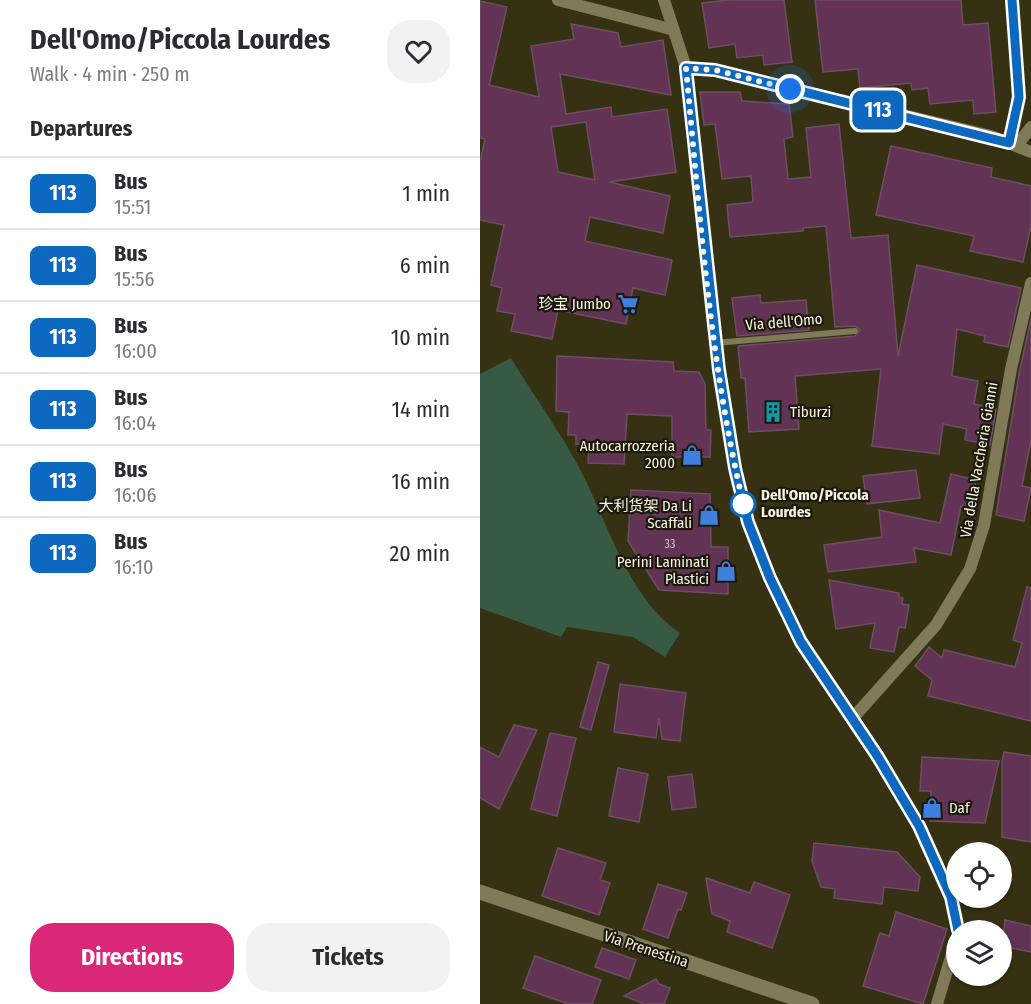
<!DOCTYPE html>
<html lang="en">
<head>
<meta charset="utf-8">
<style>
  :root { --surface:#fff; --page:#f2f2f3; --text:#2b2b33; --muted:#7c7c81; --line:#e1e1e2; --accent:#db2777 }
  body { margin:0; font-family:"Fira Sans Condensed","Noto Sans SC",sans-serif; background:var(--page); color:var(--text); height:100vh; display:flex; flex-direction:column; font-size:22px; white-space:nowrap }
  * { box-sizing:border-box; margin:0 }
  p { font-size:20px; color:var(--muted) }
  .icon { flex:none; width:33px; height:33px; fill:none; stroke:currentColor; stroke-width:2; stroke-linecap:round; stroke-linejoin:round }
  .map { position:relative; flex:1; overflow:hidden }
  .details { display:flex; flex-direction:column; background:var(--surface); width:480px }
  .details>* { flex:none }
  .badge { padding:0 12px; border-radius:9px; font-size:21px; line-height:39px }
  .buttons { position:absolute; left:466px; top:842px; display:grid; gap:12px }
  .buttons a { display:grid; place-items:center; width:66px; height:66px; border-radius:50%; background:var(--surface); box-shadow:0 2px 4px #0004; font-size:30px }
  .you { position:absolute; width:30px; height:30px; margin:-15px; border:4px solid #fff; border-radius:50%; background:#1a73e8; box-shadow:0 0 0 9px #1a73e833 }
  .map>.badge { position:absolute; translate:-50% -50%; box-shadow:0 0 0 3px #fff }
  h2 { padding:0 30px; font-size:22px; line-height:54px }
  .round { display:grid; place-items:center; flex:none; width:63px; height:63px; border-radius:24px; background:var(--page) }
  .overview { display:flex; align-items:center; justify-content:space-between; height:102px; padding:0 30px }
  h1 { font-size:28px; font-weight:700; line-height:45px }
  .action { display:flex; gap:12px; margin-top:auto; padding:12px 30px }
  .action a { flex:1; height:69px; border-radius:24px; background:var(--accent); color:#fff; font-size:24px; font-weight:700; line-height:69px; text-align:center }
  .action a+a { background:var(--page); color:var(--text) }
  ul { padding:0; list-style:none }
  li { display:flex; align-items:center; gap:18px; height:72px; padding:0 30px; border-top:2px solid var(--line) }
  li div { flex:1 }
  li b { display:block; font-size:22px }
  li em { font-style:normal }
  li .badge { min-width:66px; font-weight:700; text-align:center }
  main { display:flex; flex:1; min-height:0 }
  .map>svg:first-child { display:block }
</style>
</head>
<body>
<main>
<section class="details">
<div class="overview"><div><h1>Dell'Omo/Piccola Lourdes</h1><p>Walk · 4 min · 250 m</p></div><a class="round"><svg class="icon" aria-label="heart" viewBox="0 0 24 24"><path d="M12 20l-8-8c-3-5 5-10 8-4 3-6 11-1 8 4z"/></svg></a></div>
<h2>Departures</h2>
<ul>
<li><span class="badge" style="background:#0c69bf;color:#fff">113</span><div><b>Bus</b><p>15:51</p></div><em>1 min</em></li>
<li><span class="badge" style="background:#0c69bf;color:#fff">113</span><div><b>Bus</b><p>15:56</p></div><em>6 min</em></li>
<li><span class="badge" style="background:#0c69bf;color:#fff">113</span><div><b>Bus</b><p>16:00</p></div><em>10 min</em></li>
<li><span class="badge" style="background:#0c69bf;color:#fff">113</span><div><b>Bus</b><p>16:04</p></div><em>14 min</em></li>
<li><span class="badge" style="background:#0c69bf;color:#fff">113</span><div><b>Bus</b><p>16:06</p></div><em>16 min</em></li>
<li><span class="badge" style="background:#0c69bf;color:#fff">113</span><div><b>Bus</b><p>16:10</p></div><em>20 min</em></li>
</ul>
<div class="action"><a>Directions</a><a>Tickets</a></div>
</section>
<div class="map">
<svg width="551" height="1004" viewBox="0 0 551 1004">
  <rect width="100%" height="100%" fill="#363112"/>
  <path fill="#365a44" d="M31 358C54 397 83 435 103 475 129 527 150 600 200 633L185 657 153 637 87 627 81 637 0 608V374Z"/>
  <path fill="#623355" stroke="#6c4f63" stroke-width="1.5" fill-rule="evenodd" d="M249 0H304L312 62 284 65 283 55 257 58 255 44 229 48 222 3Z
    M335 0H481L483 25 508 23 516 112 494 114 493 100 450 104 448 88 432 90 431 83 380 88 378 69 343 72Z
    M0 1 27 7 9 85 59 97 51 46 94 39 91 24 138 33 141 47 183 40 191 95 80 74 86 114 131 107 132 117 187 109 196 172 129 182 190 196 183 233 110 217 105 241 192 260 185 295 153 288 146 324 78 310 72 339 31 331 35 314 17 311 22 288 11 285 24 225 0 220V162L5 139 0 138ZM106 122 115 180 78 172 71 127Z
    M220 92H260L262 101 309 104 313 137 304 139 308 179 331 177 326 128 359 124 371 238 408 235 418 356 437 265 541 288 528 347 504 342 505 336 477 329 472 376 498 381 494 404 516 409 510 445 485 440 487 429 463 424 459 454 392 446 401 369 315 376 319 429 269 432 265 378H261L258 346 375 336 380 330 375 326 355 327 346 226 323 228V231L250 237 247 205 273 202 271 176 242 179 235 124 224 125Z
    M411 146 512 168 511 177 551 186V226L543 262 490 251 494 236 396 215Z
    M280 295 281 303 326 300 329 330 257 336 252 298Z
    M551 319V440L542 486 551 488 544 521 516 515 539 374Z
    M77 356 193 362 194 371 219 372 225 384 226 430H231L230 457H192V416L147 414 144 464 108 463 109 445 96 444V435H88L89 412 76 411Z
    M436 470 440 498 387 504 383 476Z
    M471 474 496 480 490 508 481 506 471 555 434 548 436 562 348 572 344 545 402 537 399 510 460 523Z
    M151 490 230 494 231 547H248V594L179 590 148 541Z
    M349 580 419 593V597L423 598 422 604 429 605 425 628 419 627 414 652 390 648 395 623 356 629Z
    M547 587 551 588V721L448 696 452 680 435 666 449 647 462 658 464 650 535 667 542 643 533 640Z
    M118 662 129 665 111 730 100 727Z
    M140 684 206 693 200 741 182 739 179 718 176 738 134 732Z
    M34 725 57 730 19 809 0 798V747L19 757Z
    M70 733 96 738 77 816 51 809Z
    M524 752 551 756V842L522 837V761Z
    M442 757 519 761 505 823 450 821 451 791H440Z
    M138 768 168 774 159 822 129 816Z
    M212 774 216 807 192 810 188 777Z
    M334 843 417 852 440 877 438 891 404 887 402 904 354 898 355 889 341 887 332 861Z
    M78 848 126 863 120 880 130 883 119 915 62 896Z
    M226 878 270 893 274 882 310 895 292 948 247 932 250 921 232 914Z
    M178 884 207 893 201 910 198 909 188 938 163 929Z
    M416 912 467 929 443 1004 383 986 400 933 409 936Z
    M525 920 551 926V952L522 946Z
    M122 948 156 960 149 979 115 967Z
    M55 956 121 980 112 1004H88L43 988Z
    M176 979 179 984 190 988 184 1004H165L144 996Z"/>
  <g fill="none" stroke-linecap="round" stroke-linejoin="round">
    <path stroke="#807a59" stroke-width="6" d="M235 343 375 331"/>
    <path stroke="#807a59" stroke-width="12" d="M78 0 194 30
      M184 0 206 68 239 370 255 468 268 522 290 578 321 642 398 757 439 826 471 897 478 930
      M206 68 235 70 511 136 551 152
      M529 143 539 97 532 0
      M529 143 542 139 551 127
      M372 719 456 625 490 569 504 525 531 369 551 283
      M457 1004 477 937"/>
    <path stroke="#807a59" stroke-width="15" d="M0 892 332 1004"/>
  </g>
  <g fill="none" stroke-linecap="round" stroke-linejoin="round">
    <g stroke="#fff" stroke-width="14">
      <path id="line" d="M478 930 471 897 439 826 398 757 321 642 290 578 268 522 255 468 239 370 206 68 235 70 529 143 539 97 532 0"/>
    </g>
    <use href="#line" stroke="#0c69bf" stroke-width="9"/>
    <path stroke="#f7f4e2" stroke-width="6" stroke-dasharray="0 10.8" d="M263 504 265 511C230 366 220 216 206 68L235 70 310 89"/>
  </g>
  <defs>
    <g id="supermarket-bare" transform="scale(1.62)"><path d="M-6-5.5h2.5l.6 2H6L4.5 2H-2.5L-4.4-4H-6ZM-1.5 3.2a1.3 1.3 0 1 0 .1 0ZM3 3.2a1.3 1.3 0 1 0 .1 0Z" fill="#3f7fe0" stroke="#1b190c" stroke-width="2.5" paint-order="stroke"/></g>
    <g id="building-bare" transform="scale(1.62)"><path d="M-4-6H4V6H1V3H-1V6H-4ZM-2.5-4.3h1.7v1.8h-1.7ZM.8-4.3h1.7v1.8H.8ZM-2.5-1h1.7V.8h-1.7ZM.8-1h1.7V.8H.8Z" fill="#0f9aa8" stroke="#1b190c" stroke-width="2.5" paint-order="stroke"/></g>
    <g id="shop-bare" transform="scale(1.62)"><path d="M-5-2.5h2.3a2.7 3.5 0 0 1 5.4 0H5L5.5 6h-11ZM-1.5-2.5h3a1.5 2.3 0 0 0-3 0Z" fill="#3f7fe0" stroke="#1b190c" stroke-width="2.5" paint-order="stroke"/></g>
  </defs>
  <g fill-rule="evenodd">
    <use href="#supermarket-bare" x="148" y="304"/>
    <use href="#building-bare" x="293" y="412"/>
    <use href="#shop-bare" x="212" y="455"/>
    <use href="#shop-bare" x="229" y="515"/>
    <use href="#shop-bare" x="246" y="571"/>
    <use href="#shop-bare" x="452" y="808"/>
  </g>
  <circle fill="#fff" stroke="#0c69bf" stroke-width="3" cx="263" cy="504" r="12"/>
  <g text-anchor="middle" stroke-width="4.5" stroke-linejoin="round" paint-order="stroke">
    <g font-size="12" fill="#d2c4bf">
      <text x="190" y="548">33</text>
    </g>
    <g font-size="15" fill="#f7f4e2" stroke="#1b190c" text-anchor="end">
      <text x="131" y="309">珍宝 Jumbo</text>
      <text x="310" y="417" text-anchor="start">Tiburzi</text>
      <text x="195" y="451">Autocarrozzeria<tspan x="195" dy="17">2000</tspan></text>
      <text x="212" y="511">大利货架 Da Li<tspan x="212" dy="17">Scaffali</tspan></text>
      <text x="229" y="567">Perini Laminati<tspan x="229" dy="17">Plastici</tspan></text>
      <text x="469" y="813" text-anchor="start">Daf</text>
    </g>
    <g font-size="15" fill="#f7f4e2" stroke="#1b190c">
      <text transform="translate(304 322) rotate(-5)" y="5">Via dell'Omo</text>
      <text transform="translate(499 460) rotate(-80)" y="5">Via della Vaccheria Gianni</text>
      <text transform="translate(166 949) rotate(18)" y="5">Via Prenestina</text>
    </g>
    <g font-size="15" font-weight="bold" fill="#f7f4e2" stroke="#1b190c" text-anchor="start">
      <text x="281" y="500">Dell'Omo/Piccola<tspan x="281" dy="17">Lourdes</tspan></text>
    </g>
  </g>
</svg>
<div class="buttons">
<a><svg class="icon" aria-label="locate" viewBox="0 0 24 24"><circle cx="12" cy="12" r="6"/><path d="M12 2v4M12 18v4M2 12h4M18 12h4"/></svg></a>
<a><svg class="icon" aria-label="layers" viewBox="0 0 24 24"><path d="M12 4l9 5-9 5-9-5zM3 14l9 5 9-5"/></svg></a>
</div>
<div class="you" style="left:310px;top:89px"></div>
<b class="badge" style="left:398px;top:110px;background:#0c69bf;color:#fff">113</b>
</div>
</main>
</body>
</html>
